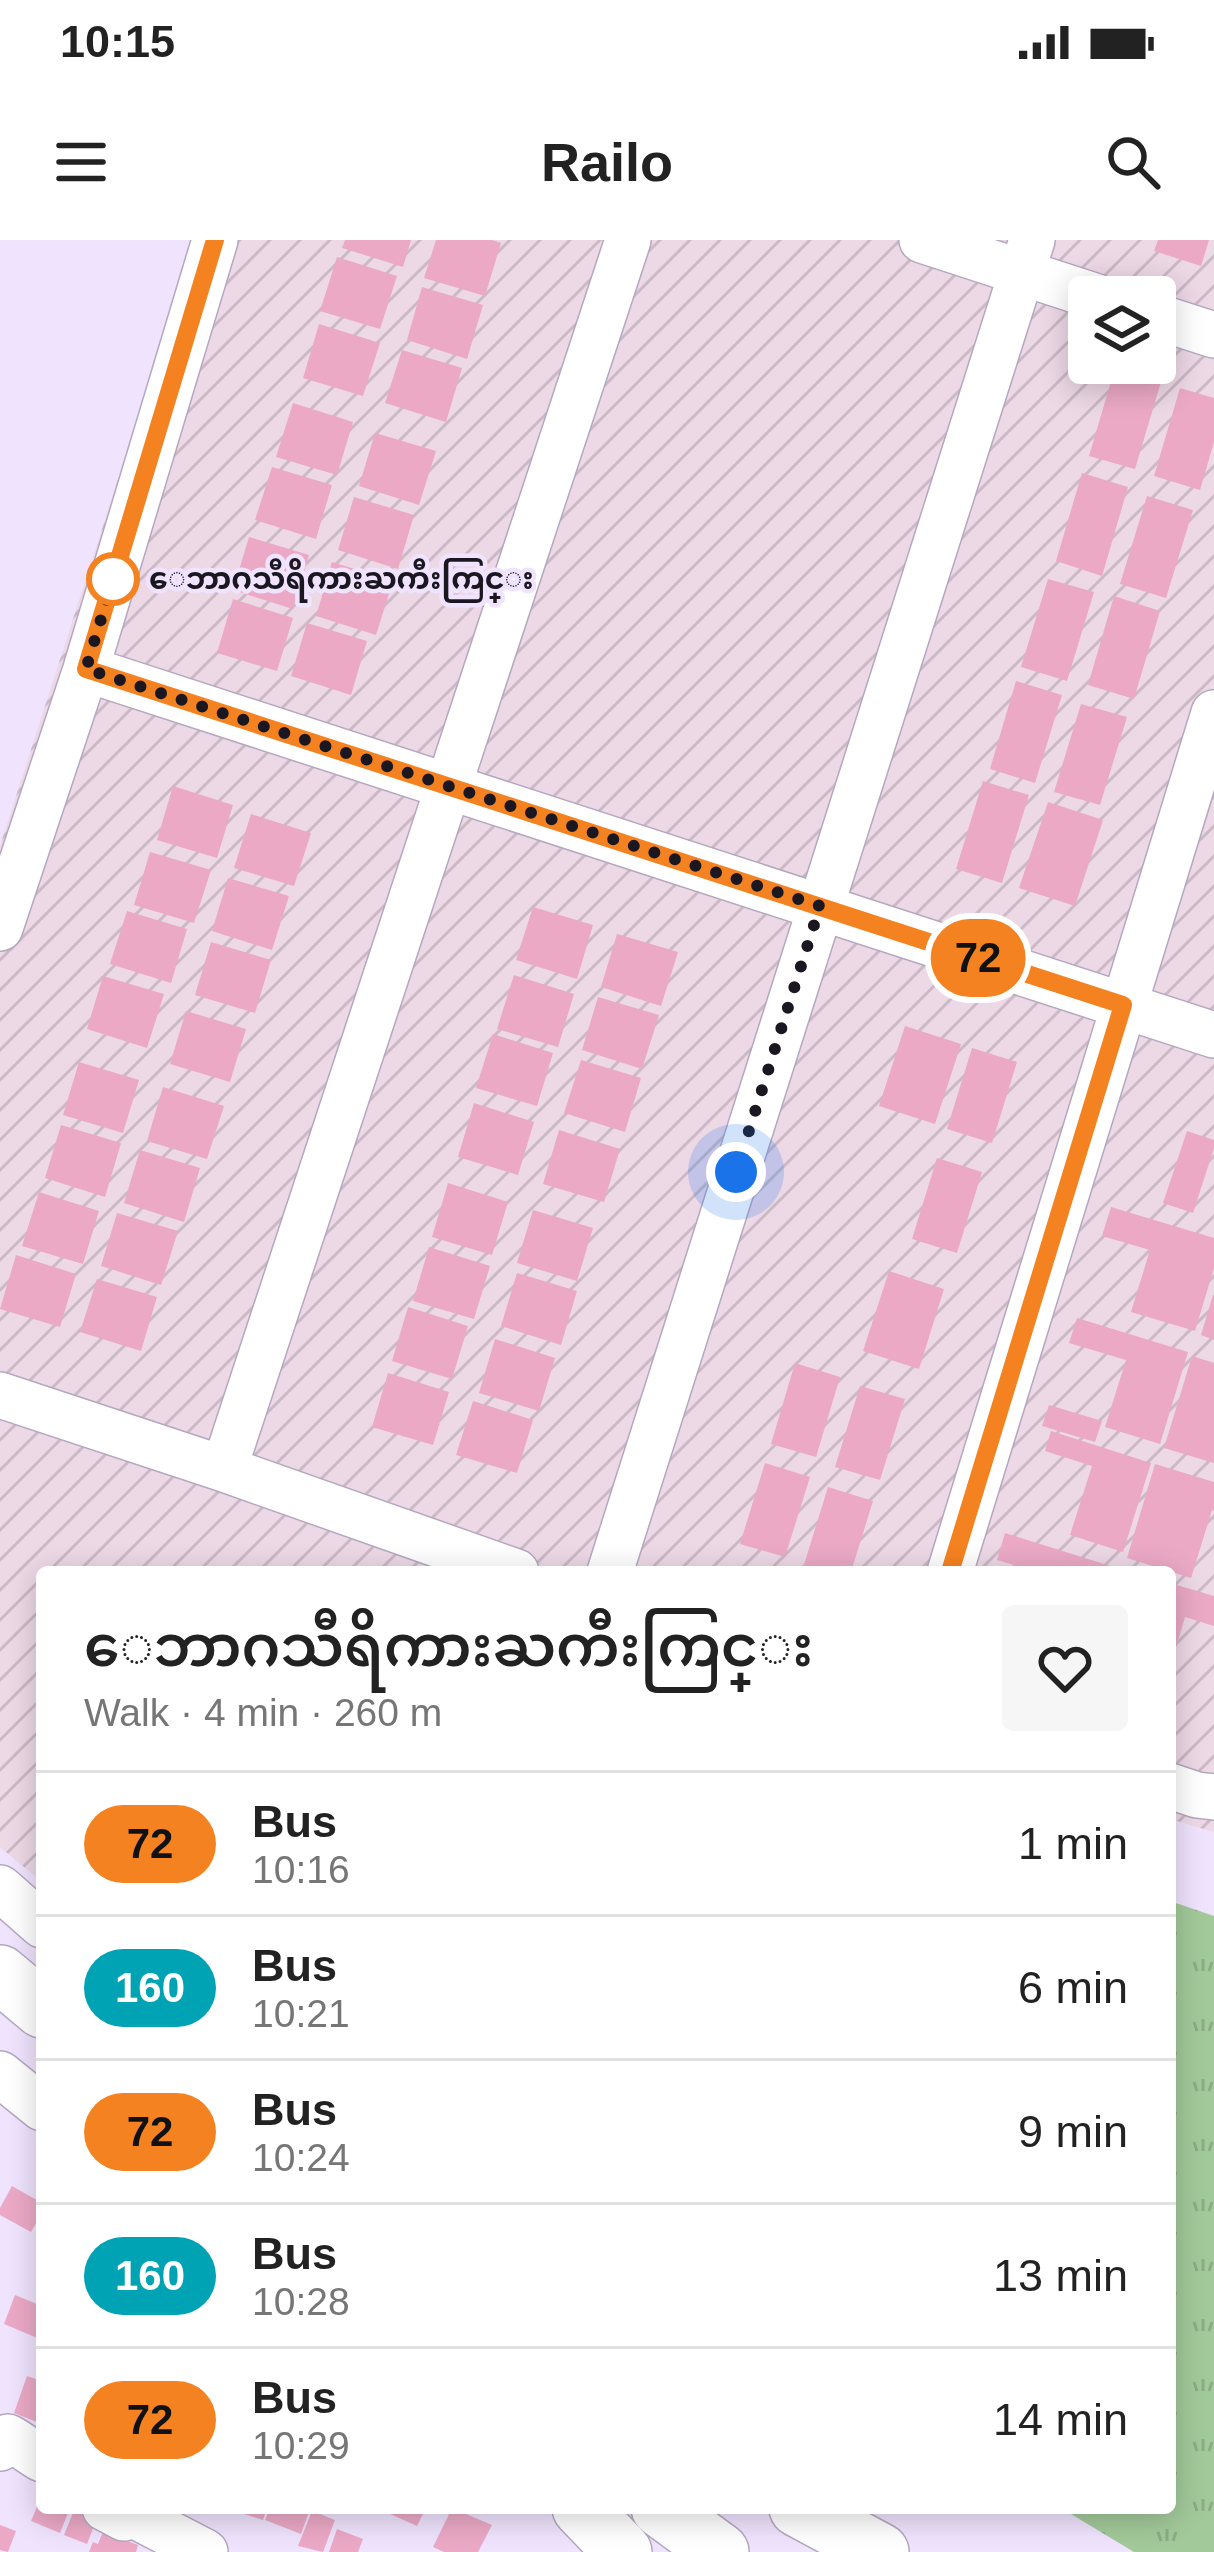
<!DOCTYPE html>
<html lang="en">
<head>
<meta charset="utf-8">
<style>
  :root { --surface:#fff; --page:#f6f6f6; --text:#222; --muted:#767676; --line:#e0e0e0 }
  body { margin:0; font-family:Helvetica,"Noto Sans Myanmar",sans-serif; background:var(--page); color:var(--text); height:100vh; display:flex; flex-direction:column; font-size:45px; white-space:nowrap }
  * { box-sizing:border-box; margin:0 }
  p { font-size:39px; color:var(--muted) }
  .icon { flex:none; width:66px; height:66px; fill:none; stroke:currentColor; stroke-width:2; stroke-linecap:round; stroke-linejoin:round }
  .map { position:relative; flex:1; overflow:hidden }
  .details { position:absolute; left:36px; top:1326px; width:1140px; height:948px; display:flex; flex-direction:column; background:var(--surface); border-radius:12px; box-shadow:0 6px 30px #0003 }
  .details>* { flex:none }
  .badge { padding:0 24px; border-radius:39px; font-size:42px; line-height:78px }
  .buttons { position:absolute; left:1068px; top:36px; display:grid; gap:24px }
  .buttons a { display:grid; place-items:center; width:108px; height:108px; border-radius:12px; background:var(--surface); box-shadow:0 6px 30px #0003; font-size:60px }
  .you { position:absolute; width:60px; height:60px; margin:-30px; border:9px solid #fff; border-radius:50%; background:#1a73e8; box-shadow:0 0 0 18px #1a73e833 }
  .map>.badge { position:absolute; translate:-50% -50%; box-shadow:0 0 0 6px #fff }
  .round { display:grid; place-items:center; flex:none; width:126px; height:126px; border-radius:12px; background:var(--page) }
  .overview { display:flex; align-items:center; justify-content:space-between; height:204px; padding:0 48px }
  h1 { font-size:57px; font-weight:600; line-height:90px }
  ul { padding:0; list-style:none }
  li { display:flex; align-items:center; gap:36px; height:144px; padding:0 48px; border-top:3px solid var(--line) }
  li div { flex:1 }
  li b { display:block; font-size:45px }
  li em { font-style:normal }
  li .badge { min-width:132px; font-weight:700; text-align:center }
  .status { display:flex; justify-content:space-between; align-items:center; height:84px; padding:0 60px; background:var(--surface); direction:ltr }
  .status svg { height:33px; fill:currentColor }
  header { display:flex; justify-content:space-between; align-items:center; height:156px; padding:0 48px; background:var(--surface); font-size:54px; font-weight:600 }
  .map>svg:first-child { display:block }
</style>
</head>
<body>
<div class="status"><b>10:15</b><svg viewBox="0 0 49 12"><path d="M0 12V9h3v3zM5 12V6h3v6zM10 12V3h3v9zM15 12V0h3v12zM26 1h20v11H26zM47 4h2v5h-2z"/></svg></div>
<header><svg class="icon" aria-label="menu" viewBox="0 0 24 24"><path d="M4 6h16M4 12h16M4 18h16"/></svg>Railo<svg class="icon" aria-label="search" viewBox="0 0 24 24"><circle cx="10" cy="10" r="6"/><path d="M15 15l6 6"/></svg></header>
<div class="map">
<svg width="1214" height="2312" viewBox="0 0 1214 2312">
  <defs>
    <pattern id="industrial-furrows" width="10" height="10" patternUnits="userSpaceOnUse" patternTransform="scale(3)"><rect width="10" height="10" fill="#edd8e6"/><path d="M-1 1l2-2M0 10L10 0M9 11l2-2" fill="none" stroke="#cbb9c5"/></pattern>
    <pattern id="grass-tufts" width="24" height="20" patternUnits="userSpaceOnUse" patternTransform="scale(3)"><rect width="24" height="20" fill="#a2c99a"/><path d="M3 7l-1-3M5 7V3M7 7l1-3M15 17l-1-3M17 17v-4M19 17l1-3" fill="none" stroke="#8bac84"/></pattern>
  </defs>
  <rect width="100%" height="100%" fill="#efe3fd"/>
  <path fill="url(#industrial-furrows)" fill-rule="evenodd" d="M195 0H1214V1592L1170 1579V1332H42V1642L0 1607V606ZM1089 57H1155V123H1089Z"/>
  <path fill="url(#grass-tufts)" d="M1170 1661 1214 1676V2312H1134L1061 2268H1170Z"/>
  <path fill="#eba9c6" d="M345 0H411L403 27 342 8Z
    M436 0H492L501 3 485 56 424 38Z
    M1158 0H1209L1201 26 1154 11Z
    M337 17 397 36 380 89 320 71Z
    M422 47 483 65 467 119 407 100Z
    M319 84 380 103 363 156 303 138Z
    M402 110 462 128 446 182 385 163Z
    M1115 128 1161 142 1135 229 1089 216Z
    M1180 148 1214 158V202L1200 250 1154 236Z
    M293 163 353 182 337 235 276 217Z
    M375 193 436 211 419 265 359 246Z
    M272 227 332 245 316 299 255 280Z
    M1082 233 1128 247 1102 336 1056 321Z
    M1147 256 1193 270 1166 358 1120 344Z
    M354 257 414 275 398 329 338 310Z
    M249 297 309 315 293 369 233 350Z
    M332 322 393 341 376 395 316 376Z
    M1048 339 1094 352 1067 441 1021 427Z
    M1114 356 1160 371 1134 459 1088 445Z
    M233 359 293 378 277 431 217 413Z
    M307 383 367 401 351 455 291 436Z
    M1016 441 1062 455 1035 543 990 529Z
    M1081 464 1127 477 1100 565 1054 552Z
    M983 541 1029 555 1002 643 956 629Z
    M173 546 233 565 217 618 157 600Z
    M1048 562 1103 580 1075 666 1019 648Z
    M251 574 311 593 294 646 234 628Z
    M150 612 211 630 194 683 134 665Z
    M228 638 289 656 272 710 212 691Z
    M533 667 593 685 577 739 516 720Z
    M127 671 187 689 171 743 110 724Z
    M617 694 678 712 661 766 601 747Z
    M211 702 271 720 255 773 195 755Z
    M514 735 574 754 558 807 497 789Z
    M103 736 164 754 147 808 87 789Z
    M598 757 659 775 642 829 582 810Z
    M186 771 246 789 230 842 170 824Z
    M905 786 961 804 935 884 879 866Z
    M493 794 553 813 537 866 476 848Z
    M972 808 1017 822 992 903 947 889Z
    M581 820 641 838 625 892 564 873Z
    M79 822 139 840 123 893 63 875Z
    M163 847 224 866 207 919 147 901Z
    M474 863 534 882 518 935 458 917Z
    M61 885 121 903 105 957 45 938Z
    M559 890 620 909 604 962 543 944Z
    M1187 891 1214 900V908L1193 973 1163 963Z
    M140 910 200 928 184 982 124 963Z
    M937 918 982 932 957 1013 912 999Z
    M448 943 508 962 492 1015 432 997Z
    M39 952 99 971 83 1024 22 1006Z
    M1111 967 1214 998V1028L1195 1091 1131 1072 1150 1010 1102 996Z
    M533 970 593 988 577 1041 517 1023Z
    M117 973 178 991 161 1045 101 1026Z
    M429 1007 490 1026 474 1079 413 1061Z
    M16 1015 76 1034 60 1087 0 1069Z
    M889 1031 944 1049 919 1129 863 1111Z
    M517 1033 577 1051 561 1105 501 1086Z
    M97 1039 157 1057 141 1111 80 1092Z
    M1213 1055H1214V1100L1201 1095Z
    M408 1067 468 1086 452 1139 392 1121Z
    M1077 1078 1188 1112 1160 1204 1105 1187 1126 1120 1069 1103Z
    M495 1099 555 1118 539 1171 479 1153Z
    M1192 1116 1214 1123V1223L1164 1208Z
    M795 1123 840 1137 816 1217 771 1204Z
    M388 1133 449 1152 433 1205 372 1187Z
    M860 1146 905 1159 880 1240 835 1227Z
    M473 1161 533 1180 517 1233 456 1215Z
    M1049 1165 1102 1181 1095 1202 1042 1186Z
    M1051 1191 1151 1223 1123 1312 1070 1295 1092 1226 1045 1211Z
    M765 1223 810 1237 785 1317 740 1304Z
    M1155 1224 1214 1242V1271L1212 1270 1191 1338 1127 1318Z
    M828 1247 873 1261 851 1332H817L803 1328Z
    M1005 1293 1117 1328 1115 1332H1037L997 1320Z
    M1170 1343 1214 1356V1386L1185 1377 1171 1425Z
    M12 1946 42 1963V1973L31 1992 0 1975V1968Z
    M15 2055 42 2066V2100L4 2084Z
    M27 2136 42 2141V2184L14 2173Z
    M42 2255V2268H70L60 2293 31 2281Z
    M75 2268H101L87 2304 64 2295Z
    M243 2268H267L263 2280 241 2273Z
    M270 2268H307L310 2269 301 2294 265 2280Z
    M377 2268H426L417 2286Z
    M452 2268 492 2285 478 2312H444L433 2307Z
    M312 2271 335 2280 323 2312 298 2306Z
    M0 2285 16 2291 8 2312 0 2310Z
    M337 2289 363 2299 358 2312H329Z
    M103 2292 138 2305 136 2312H89L93 2302 98 2304Z"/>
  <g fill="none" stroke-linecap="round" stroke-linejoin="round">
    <g stroke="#b4a8c1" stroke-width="48">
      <path id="minor" d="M922 0 1097 57
        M1155 76 1214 95
        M86 429 1214 795
        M0 688 86 429 215 0
        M0 1155 224 1229 516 1332
        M224 1229 628 0
        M610 1332 1032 0
        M950 1332 1214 473
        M1170 1546 1197 1555 1214 1557
        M0 1648 42 1685
        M0 1834 42 1868
        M0 2208 8 2197C20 2203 29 2212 42 2219
        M105 2268 124 2278 130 2273 205 2312"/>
    </g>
    <g stroke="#b4a8c1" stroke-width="60">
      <path id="major" d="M0 1734 42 1769
        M581 2268 623 2312
        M660 2268 720 2312
        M798 2268 880 2312"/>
    </g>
    <use href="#minor" stroke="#fff" stroke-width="45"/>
    <use href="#major" stroke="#fff" stroke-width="57"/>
  </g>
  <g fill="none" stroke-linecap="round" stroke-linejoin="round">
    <g stroke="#fff" stroke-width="27">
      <path id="line" d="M215 0 86 429 1123 765 950 1332"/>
    </g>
    <use href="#line" stroke="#f58220" stroke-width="18"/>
    <path stroke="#1b1720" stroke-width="12" stroke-dasharray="0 21.6" d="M113 339 86 429 820 666 736 932"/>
  </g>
  <circle fill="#fff" stroke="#f58220" stroke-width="6" cx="113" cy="339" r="24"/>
  <g text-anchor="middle" stroke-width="9" stroke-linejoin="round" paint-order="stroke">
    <g font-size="30" font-weight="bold" fill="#1b1720" stroke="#efe3fd" text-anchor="start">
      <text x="149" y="349">ေဘာဂသီရိကားႀကီးကြင္း</text>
    </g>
  </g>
</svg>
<div class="buttons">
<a><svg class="icon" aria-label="layers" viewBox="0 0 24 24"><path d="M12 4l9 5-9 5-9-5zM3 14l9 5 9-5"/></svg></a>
</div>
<div class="you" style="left:736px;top:932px"></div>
<b class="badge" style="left:978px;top:718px;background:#f58220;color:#111">72</b>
<section class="details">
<div class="overview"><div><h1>ေဘာဂသီရိကားႀကီးကြင္း</h1><p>Walk · 4 min · 260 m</p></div><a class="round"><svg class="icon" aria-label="heart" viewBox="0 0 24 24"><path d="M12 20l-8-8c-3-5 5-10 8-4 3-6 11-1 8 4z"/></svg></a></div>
<ul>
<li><span class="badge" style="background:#f58220;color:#111">72</span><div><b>Bus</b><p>10:16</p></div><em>1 min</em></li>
<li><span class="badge" style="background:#00a3b4;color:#fff">160</span><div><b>Bus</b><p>10:21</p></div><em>6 min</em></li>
<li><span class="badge" style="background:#f58220;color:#111">72</span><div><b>Bus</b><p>10:24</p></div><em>9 min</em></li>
<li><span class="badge" style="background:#00a3b4;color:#fff">160</span><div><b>Bus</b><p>10:28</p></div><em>13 min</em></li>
<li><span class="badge" style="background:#f58220;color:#111">72</span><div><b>Bus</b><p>10:29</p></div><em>14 min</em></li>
</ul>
</section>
</div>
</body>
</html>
